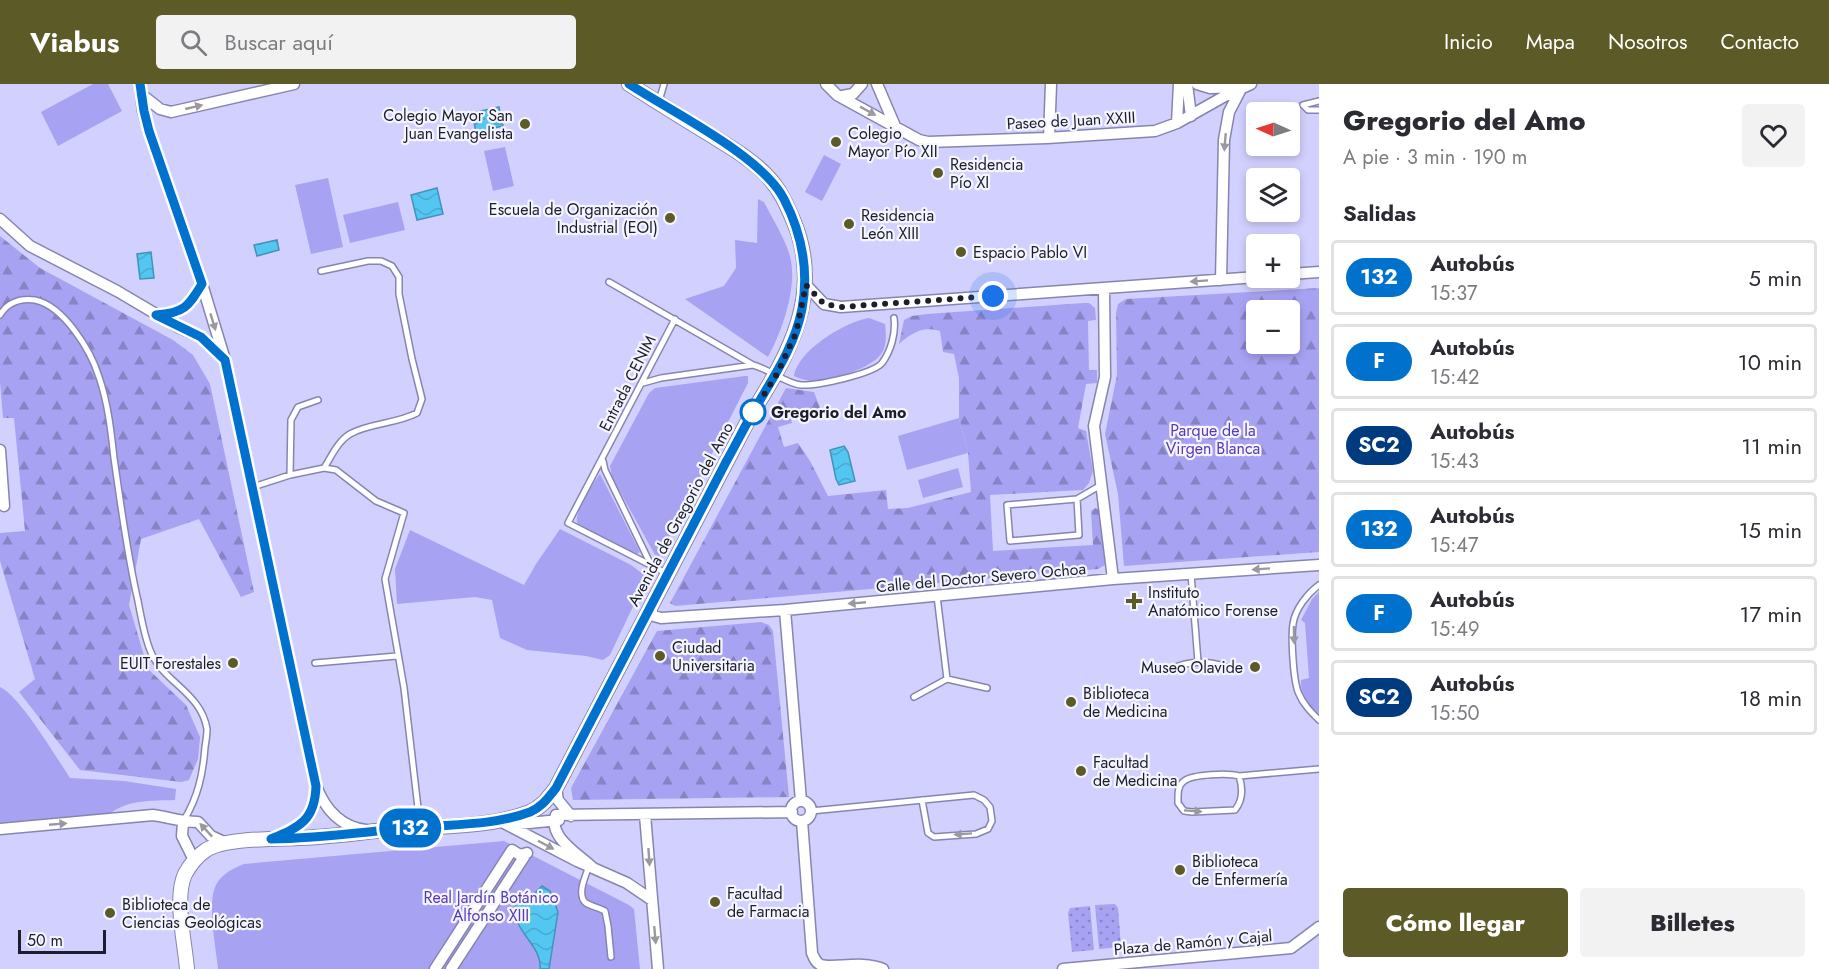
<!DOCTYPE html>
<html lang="es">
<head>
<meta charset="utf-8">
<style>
  :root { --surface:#fff; --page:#f2f2f3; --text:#2b2b33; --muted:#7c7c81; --line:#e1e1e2; --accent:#5c5a26 }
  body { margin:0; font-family:Jost,sans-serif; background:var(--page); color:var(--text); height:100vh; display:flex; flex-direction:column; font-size:22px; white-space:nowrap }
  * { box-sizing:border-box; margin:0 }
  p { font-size:20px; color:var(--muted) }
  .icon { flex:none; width:33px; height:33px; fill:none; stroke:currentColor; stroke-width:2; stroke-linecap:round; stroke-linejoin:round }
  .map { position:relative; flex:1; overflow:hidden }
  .details { display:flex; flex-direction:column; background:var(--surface); width:510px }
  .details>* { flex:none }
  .badge { padding:0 12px; border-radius:20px; font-size:21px; line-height:39px }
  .needle { width:39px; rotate:273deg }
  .tools { position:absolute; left:1246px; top:18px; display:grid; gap:12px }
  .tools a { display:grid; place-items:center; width:54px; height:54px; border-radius:6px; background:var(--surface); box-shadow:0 3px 9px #0003; font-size:30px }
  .scale { position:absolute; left:18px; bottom:15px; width:88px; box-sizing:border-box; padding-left:6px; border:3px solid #1e1d2e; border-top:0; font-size:16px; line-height:21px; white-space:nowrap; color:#1e1d2e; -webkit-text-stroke:4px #f5f5ff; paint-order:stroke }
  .you { position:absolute; width:30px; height:30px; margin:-15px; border:4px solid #fff; border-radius:50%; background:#1a73e8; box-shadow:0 0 0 9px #1a73e833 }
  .map>.badge { position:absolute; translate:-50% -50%; box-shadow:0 0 0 3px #fff }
  h2 { padding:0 24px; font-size:22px; line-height:54px }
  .round { display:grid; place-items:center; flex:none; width:63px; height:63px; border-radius:6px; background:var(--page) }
  .overview { display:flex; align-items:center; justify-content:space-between; height:102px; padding:0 24px }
  h1 { font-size:28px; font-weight:800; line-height:45px }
  .action { display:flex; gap:12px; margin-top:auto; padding:12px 24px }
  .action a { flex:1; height:69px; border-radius:6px; background:var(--accent); color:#fff; font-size:24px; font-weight:800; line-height:69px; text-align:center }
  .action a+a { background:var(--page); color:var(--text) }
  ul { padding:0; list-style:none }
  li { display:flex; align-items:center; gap:18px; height:75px; margin:0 12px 9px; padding:0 12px; border:3px solid var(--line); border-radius:6px }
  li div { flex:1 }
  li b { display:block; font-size:22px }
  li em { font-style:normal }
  li .badge { min-width:66px; font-weight:700; text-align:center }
  header { display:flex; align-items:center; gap:36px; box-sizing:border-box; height:84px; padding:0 30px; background:var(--accent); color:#fff }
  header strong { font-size:28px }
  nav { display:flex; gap:33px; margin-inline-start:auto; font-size:21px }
  .search { width:420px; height:54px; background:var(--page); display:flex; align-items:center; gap:15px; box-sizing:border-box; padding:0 21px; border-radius:6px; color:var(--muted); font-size:22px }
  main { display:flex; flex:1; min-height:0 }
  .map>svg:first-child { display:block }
</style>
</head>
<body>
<header>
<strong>Viabus</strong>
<div class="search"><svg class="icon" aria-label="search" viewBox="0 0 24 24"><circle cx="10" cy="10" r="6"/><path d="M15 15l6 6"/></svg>Buscar aquí</div>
<nav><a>Inicio</a><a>Mapa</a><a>Nosotros</a><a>Contacto</a></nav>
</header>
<main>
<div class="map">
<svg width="1319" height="885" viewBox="0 0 1319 885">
  <defs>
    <pattern id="grass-dots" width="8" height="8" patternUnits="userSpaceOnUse" patternTransform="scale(1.5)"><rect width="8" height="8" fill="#a8a2f3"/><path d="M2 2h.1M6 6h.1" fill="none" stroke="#8883c5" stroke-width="1.8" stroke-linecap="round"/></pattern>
    <pattern id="forest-firs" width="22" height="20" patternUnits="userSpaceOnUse" patternTransform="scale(1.5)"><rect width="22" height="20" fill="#a8a2f3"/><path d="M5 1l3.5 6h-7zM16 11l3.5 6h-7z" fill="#8883c5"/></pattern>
    <pattern id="water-waves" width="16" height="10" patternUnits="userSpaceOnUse" patternTransform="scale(1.5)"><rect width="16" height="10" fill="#53c6f2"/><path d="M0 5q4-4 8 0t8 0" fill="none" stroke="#48aad0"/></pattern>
  </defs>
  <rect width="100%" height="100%" fill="#d2d0fe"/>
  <path fill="url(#grass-dots)" d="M1115 820 1118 824 1121 863 1099 865 1095 821Z
    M1090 822 1094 866 1072 868 1068 829 1070 824Z"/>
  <path fill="url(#forest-firs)" fill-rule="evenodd" d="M0 152 40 184 173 256 193 271 210 300 254 508 241 513 199 435 141 455 129 521 148 585 186 621 200 653 198 675 189 696 181 698 80 686 19 608 35 595 0 477V449L25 447 14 334H3L0 298Z
    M1319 204V468L1124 482 1118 410 1105 350 1117 291 1116 229 1118 220 1126 215ZM1257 226H1290V260H1257Z
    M1084 219H1089L1095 224 1096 236 1088 237 1089 286H1097V299L1086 300 1078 344 1086 347 1093 387 1089 399 1083 406 990 411 993 467 1093 461 1091 427 1095 424 1100 426 1105 481 1098 485 675 522 670 519 786 304 814 308 820 324 790 331 792 339 778 343 784 363 798 359 810 377 828 412 886 406 888 425 908 424 971 408 968 369 959 334V294L954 270 943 268 940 247C922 242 912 249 899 260L904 236 912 232 927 230Z
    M761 538 769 541 773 547 789 713 573 716 571 704 657 547Z"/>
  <path fill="#a8a2f3" d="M93 0H108L122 27 58 62 41 28Z
    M505 63 514 102 493 107 484 67Z
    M824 71 841 80 822 117 805 108Z
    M328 94 343 163 311 170 295 101Z
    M758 115 764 118C772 134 783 151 789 169 799 199 783 246 768 273L685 215 724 202 736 184 735 156 757 159Z
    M398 118 405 146 350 159 343 131Z
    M869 234 885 240C886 249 887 258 883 267 875 284 834 295 817 297 809 298 801 295 794 292 798 266 845 238 869 234Z
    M745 292H748V299L659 473 655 471 612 393 610 382 649 309 655 304Z
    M959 334 968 369 907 386 898 352Z
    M958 384 963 403 923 414 918 396Z
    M600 390 640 468 635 471 580 442C577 438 576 438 577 433 579 423 594 397 600 390Z
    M560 445 631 481 647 493 610 571 603 576 586 572 527 566 500 554 492 516 475 513 397 520 395 485 410 446 524 501 536 480Z
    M1319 508V630C1309 620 1300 611 1301 596L1309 594 1305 539 1301 536 1312 515Z
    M0 603C20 612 56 673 70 694L124 697 176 705 175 716C154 717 129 715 111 729L0 739Z
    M504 757 629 821 634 825 640 885H218C216 863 206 817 217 799 223 789 234 784 244 780Z"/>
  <path fill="url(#water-waves)" stroke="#4393b7" stroke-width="1.5" d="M499 23 503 42 476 48 472 29Z
    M437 104 443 130 417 136 411 111Z
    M277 156 279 166 257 172 254 161Z
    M151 168 154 194 140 195 137 170Z
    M844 362 848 368 855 397 839 401 836 395 830 366Z
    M542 802 550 807 558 828 549 885H540C542 867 525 855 518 839 515 831 516 823 515 815L528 816Z"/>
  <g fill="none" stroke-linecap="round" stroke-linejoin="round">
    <g stroke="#8785af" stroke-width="8">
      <path id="lane" d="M659 17 664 0
        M1319 17 1303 21 1308 26H1319
        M321 187 368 177H381L392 182 399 193V210L412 275 422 315 417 329C396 340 369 339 350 350 338 357 331 373 324 384
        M609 198 753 281C769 285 787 300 801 301 816 302 873 290 882 279 891 267 896 249 894 234
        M0 231C8 218 20 214 35 216 64 222 91 267 99 293 108 319 111 347 114 374 121 422 127 470 138 517 141 533 144 551 150 566 162 598 201 608 207 645 207 651 206 657 205 663 203 690 198 713 184 736
        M643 299 661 294 753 281
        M603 377 605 386 651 481
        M290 391 291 336 298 323 318 316
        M253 403 290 391 324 384 336 386 376 417 404 429 385 495 404 604 420 741
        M1077 415 1079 451 1010 457 1007 421 1077 415 1101 401
        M666 489 568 439 675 235
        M1191 490 1198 578
        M1319 501C1308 509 1295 525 1293 540 1291 553 1293 598 1299 610 1303 620 1311 628 1319 636
        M937 512 947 595
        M315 579 397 572
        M1169 586C1188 576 1207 576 1227 583
        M914 613 947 595 987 604
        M1239 692C1243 704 1243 716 1235 726L1192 728 1184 727 1178 719C1178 711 1177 702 1184 697 1193 690 1229 689 1239 692L1319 685
        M811 727 974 711 984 716 990 723 992 737 988 745 976 750 934 753 928 749 922 716
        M589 782C586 791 576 811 586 819 591 822 599 824 605 827L608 842 611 873"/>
    </g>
    <g stroke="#8785af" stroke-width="13">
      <path id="street" d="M140 0 143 27 149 47 202 200 225 276 316 702C325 725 341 743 366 746
        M826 0 837 11 919 56 928 58 1047 54 1155 47 1177 39 1225 12 1251 0
        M877 0 895 42
        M1187 0 1191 32
        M1197 0 1210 4 1239 3
        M141 10 160 25 171 28 294 0
        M842 12 853 10 862 0
        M1177 39 1179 0
        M1049 54 1051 0
        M0 135 30 162 117 207 178 243 201 253 225 276
        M1290 190 1319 188
        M1221 196 1224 56 1229 28 1242 3
        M806 201 824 220 841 223 1257 193
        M1104 204 1105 293 1094 342 1113 495
        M157 231C184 229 188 223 202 200
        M0 366 4 422
        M649 525 654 532 661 534 785 526 1113 495 1319 481
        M785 526 801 717
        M556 704 558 716 571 732
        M791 727a10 10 0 1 1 20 0a10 10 0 1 1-20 0Z
        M645 731 658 885
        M500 737 577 777 627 799 652 816
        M802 737 812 869C814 874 816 879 821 881 833 885 862 876 883 885
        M183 738 182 752 194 776
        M509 741 559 736
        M0 745 153 731C168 733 182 738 198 738L211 752 226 759
        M276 753C301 742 315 734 316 705
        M593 784C580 771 547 753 556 731L792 728
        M435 885 512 766 520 771 527 769
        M451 885 524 773 520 771
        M1063 885 1291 864 1319 843"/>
    </g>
    <g stroke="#8785af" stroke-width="16">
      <path id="secondary" d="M187 885C185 859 174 814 185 790 190 781 197 772 206 766 225 754 276 755 300 754 332 753 363 748 395 745 439 742 488 744 530 728 542 723 548 714 556 704L752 329C790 269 823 209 794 138 787 122 781 107 769 94 754 77 733 65 714 53 686 36 657 18 629 0"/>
    </g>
    <use href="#lane" stroke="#fff" stroke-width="5"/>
    <use href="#street" stroke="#fff" stroke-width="10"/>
    <use href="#secondary" stroke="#fff" stroke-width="14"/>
  </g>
  <defs><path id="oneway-solid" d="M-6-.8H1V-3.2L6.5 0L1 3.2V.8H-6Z" transform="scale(1.5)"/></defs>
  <g fill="#9a99a1">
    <use href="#oneway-solid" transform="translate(194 23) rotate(-13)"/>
    <use href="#oneway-solid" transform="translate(868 27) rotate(29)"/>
    <use href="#oneway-solid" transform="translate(1225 58) rotate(95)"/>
    <use href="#oneway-solid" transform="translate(1199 197) rotate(176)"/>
    <use href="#oneway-solid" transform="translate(213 238) rotate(73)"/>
    <use href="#oneway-solid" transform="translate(1261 485) rotate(176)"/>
    <use href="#oneway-solid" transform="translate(857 519) rotate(175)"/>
    <use href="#oneway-solid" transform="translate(1294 551) rotate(89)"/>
    <use href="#oneway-solid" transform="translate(1193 727) rotate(4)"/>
    <use href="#oneway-solid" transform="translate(58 740) rotate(-5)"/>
    <use href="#oneway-solid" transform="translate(206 746) rotate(-133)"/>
    <use href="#oneway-solid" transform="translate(963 750) rotate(176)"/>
    <use href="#oneway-solid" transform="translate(546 761) rotate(28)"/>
    <use href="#oneway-solid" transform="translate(649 773) rotate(86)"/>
    <use href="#oneway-solid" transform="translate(655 851) rotate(85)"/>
  </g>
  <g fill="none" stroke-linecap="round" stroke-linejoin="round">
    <g stroke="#fff" stroke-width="14">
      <path id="line" d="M140 0 144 27 149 47 202 200C188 223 184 229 156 231L201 253 225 276 316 702C315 736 300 743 271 755 321 754 371 747 421 743 458 740 495 741 530 728 542 723 548 714 556 704 613 596 669 487 726 378 735 362 743 346 752 330 771 296 794 265 802 225 809 187 802 150 784 115 762 72 672 28 629 0"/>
    </g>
    <use href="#line" stroke="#0072ce" stroke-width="9"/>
    <path stroke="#1e1d2e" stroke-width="6" stroke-dasharray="0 10.8" d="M753 328 777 290 796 249 806 201 824 220 841 223 993 212"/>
  </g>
  <g fill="#5c5a26" stroke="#f5f5ff" stroke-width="2">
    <circle cx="525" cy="40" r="6"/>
    <circle cx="836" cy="58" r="6"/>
    <circle cx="938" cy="89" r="6"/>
    <circle cx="670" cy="134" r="6"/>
    <circle cx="849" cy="140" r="6"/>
    <circle cx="961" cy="168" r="6"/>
    <path d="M1131 508h6v6h6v6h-6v6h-6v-6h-6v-6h6z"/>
    <circle cx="660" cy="572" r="6"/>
    <circle cx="233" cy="579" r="6"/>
    <circle cx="1255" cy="583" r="6"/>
    <circle cx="1071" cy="618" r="6"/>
    <circle cx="1081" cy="687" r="6"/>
    <circle cx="1180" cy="786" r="6"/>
    <circle cx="715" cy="818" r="6"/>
    <circle cx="110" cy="829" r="6"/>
  </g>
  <circle fill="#fff" stroke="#0072ce" stroke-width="3" cx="753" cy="328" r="12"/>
  <g text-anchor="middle" stroke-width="4.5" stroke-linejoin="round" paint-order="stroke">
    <g font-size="16" fill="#1e1d2e" stroke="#f5f5ff" text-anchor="start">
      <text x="513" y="37" text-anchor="end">Colegio Mayor San<tspan x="513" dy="18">Juan Evangelista</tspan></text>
      <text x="848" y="55">Colegio<tspan x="848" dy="18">Mayor Pío XII</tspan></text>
      <text x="950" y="86">Residencia<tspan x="950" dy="18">Pío XI</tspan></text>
      <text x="658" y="131" text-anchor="end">Escuela de Organización<tspan x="658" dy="18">Industrial (EOI)</tspan></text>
      <text x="861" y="137">Residencia<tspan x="861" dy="18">León XIII</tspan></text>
      <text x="973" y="174">Espacio Pablo VI</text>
      <text x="1148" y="514">Instituto<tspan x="1148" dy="18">Anatómico Forense</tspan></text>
      <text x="672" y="569">Ciudad<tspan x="672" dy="18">Universitaria</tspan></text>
      <text x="221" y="585" text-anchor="end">EUIT Forestales</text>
      <text x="1243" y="589" text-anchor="end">Museo Olavide</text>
      <text x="1083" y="615">Biblioteca<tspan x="1083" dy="18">de Medicina</tspan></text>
      <text x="1093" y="684">Facultad<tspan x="1093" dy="18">de Medicina</tspan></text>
      <text x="1192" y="783">Biblioteca<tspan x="1192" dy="18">de Enfermería</tspan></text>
      <text x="727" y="815">Facultad<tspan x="727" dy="18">de Farmacia</tspan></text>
      <text x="122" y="826">Biblioteca de<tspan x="122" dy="18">Ciencias Geológicas</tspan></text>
    </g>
    <g font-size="16" fill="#1e1d2e" stroke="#f5f5ff">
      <text transform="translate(1071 36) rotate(-3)" y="6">Paseo de Juan XXIII</text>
      <text transform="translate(627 299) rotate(-63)" y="6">Entrada CENIM</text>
      <text transform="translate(680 430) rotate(-62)" y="6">Avenida de Gregorio del Amo</text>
      <text transform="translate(981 493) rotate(-5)" y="6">Calle del Doctor Severo Ochoa</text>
      <text transform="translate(1193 858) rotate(-5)" y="6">Plaza de Ramón y Cajal</text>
    </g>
    <g font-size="16" font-weight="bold" fill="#1e1d2e" stroke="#f5f5ff" text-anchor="start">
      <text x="771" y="334">Gregorio del Amo</text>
    </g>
    <g font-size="16" fill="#553bb3" stroke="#f5f5ff">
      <text x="1213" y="352">Parque de la<tspan x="1213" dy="18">Virgen Blanca</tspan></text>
      <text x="491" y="819">Real Jardín Botánico<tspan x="491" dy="18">Alfonso XIII</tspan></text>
    </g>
  </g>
</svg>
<div class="tools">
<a><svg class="needle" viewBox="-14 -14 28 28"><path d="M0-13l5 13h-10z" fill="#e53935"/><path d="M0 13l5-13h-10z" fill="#7c7c81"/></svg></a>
<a><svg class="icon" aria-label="layers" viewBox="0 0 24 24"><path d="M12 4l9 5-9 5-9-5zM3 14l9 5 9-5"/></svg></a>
<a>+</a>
<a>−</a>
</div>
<div class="scale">50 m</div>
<div class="you" style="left:993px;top:212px"></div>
<b class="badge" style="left:410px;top:744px;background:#0072ce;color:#fff">132</b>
</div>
<section class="details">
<div class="overview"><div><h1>Gregorio del Amo</h1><p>A pie · 3 min · 190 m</p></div><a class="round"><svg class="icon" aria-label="heart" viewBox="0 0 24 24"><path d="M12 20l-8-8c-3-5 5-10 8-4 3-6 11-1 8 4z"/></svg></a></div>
<h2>Salidas</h2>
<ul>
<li><span class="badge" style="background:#0072ce;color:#fff">132</span><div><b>Autobús</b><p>15:37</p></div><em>5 min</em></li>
<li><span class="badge" style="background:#0072ce;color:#fff">F</span><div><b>Autobús</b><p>15:42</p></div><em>10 min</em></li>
<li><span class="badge" style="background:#003b80;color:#fff">SC2</span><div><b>Autobús</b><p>15:43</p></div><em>11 min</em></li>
<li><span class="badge" style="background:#0072ce;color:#fff">132</span><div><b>Autobús</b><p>15:47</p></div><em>15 min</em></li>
<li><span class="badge" style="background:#0072ce;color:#fff">F</span><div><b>Autobús</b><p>15:49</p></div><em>17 min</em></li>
<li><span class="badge" style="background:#003b80;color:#fff">SC2</span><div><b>Autobús</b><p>15:50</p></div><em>18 min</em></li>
</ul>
<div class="action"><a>Cómo llegar</a><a>Billetes</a></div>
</section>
</main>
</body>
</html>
